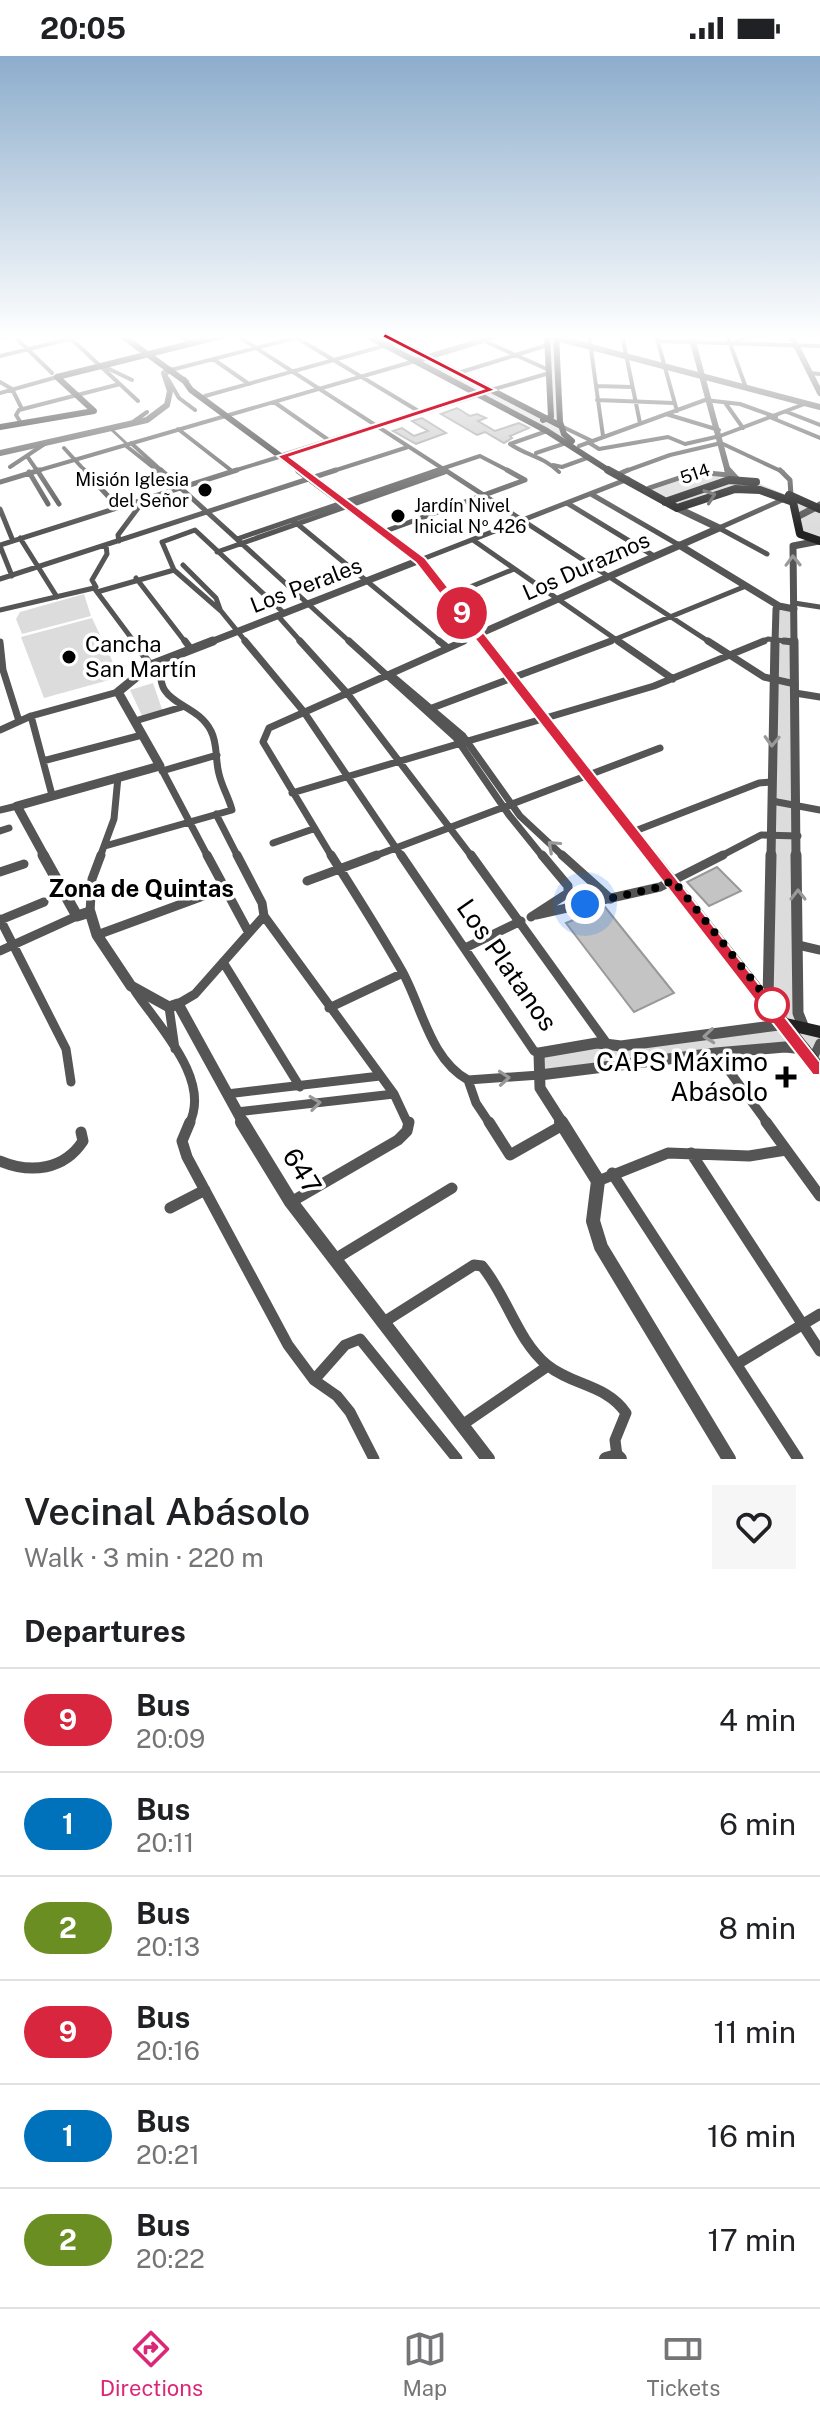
<!DOCTYPE html>
<html lang="en">
<head>
<meta charset="utf-8">
<style>
  :root { --surface:#fff; --page:#f6f6f6; --text:#202124; --muted:#757577; --line:#e0e0e0; --accent:#db2777 }
  body { margin:0; font-family:"Public Sans",sans-serif; background:var(--page); color:var(--text); height:100vh; display:flex; flex-direction:column; font-size:30px; white-space:nowrap }
  * { box-sizing:border-box; margin:0 }
  p { font-size:26px; color:var(--muted) }
  .icon { flex:none; width:44px; height:44px; fill:none; stroke:currentColor; stroke-width:2; stroke-linecap:round; stroke-linejoin:round }
  .map { position:relative; height:1403px; overflow:hidden }
  .panel { display:flex; flex-direction:column; background:var(--surface); flex:1 }
  .panel>* { flex:none }
  .badge { padding:0 16px; border-radius:26px; font-size:28px; line-height:52px }
  .you { position:absolute; width:40px; height:40px; margin:-20px; border:6px solid #fff; border-radius:50%; background:#1a73e8; box-shadow:0 0 0 12px #1a73e833 }
  .map>.badge { position:absolute; translate:-50% -50%; box-shadow:0 0 0 4px #fff }
  h2 { padding:0 24px; font-size:30px; line-height:72px }
  .round { display:grid; place-items:center; flex:none; width:84px; height:84px; border-radius:0px; background:var(--page) }
  .head { display:flex; align-items:center; justify-content:space-between; height:136px; padding:0 24px }
  h1 { font-size:38px; font-weight:600; line-height:60px }
  ul { padding:0; list-style:none }
  li { display:flex; align-items:center; gap:24px; height:104px; padding:0 24px; border-top:2px solid var(--line) }
  li div { flex:1 }
  li b { display:block; font-size:30px }
  li em { font-style:normal }
  li .badge { min-width:88px; font-weight:700; text-align:center }
  .status { display:flex; justify-content:space-between; align-items:center; height:56px; padding:0 40px; background:var(--surface); direction:ltr }
  .status svg { height:22px; fill:currentColor }
  .dock { display:flex; justify-content:space-around; align-items:center; height:112px; border-top:2px solid var(--line); background:var(--surface); font-size:22px; color:var(--muted) }
  .dock a { display:grid; justify-items:center; gap:4px }
  .dock .on { color:var(--accent) }
  .map>svg:first-child { display:block }
</style>
</head>
<body>
<div class="status"><b>20:05</b><svg viewBox="0 0 49 12"><path d="M0 12V9h3v3zM5 12V6h3v6zM10 12V3h3v9zM15 12V0h3v12zM26 1h20v11H26zM47 4h2v5h-2z"/></svg></div>
<div class="map">
<svg width="820" height="1403" viewBox="0 0 820 1403">
  <rect width="100%" height="100%" fill="#fff"/>
  <path fill="#dcdcdc" d="M366 279H385L550 362 547 279H556C557 303 553 360 565 379 577 397 628 421 649 432L697 416 753 425 820 453V485L803 481 797 452 754 431 677 452 579 394Z
    M84 538 91 560 22 578 16 563 20 556Z
    M776 553H794L798 957 804 972 820 976V1013L805 993 540 1019 539 997 785 968 768 943Z
    M92 562 120 621 44 642 21 581Z
    M153 627 163 656 143 662 130 634Z"/>
  <path fill="#c4c4c4" stroke="#999" stroke-width="2" d="M457 352 470 360 477 358 486 362 478 365 495 375 519 367 529 372 510 380 512 382 504 387 485 376 477 379 441 358Z
    M422 362 446 377 416 388 393 375 402 372 414 380 428 375 412 365Z
    M717 811 741 835 709 850 687 826Z
    M605 851 674 937 634 956 566 867Z"/>
  <g fill="none" stroke-linecap="round" stroke-linejoin="round">
    <path stroke="#555" stroke-width="3" d="M112 374 127 388"/>
    <path stroke="#555" stroke-width="4" d="M67 279 138 345
      M179 279 191 287
      M236 279 448 416
      M292 279 420 356
      M471 279 549 314
      M589 279 603 380
      M622 279 640 367
      M656 279 677 355
      M727 279 746 332
      M0 282 13 279 52 317
      M657 285 820 290
      M735 286 751 279
      M0 300 86 279
      M213 303 249 328
      M103 310 132 324
      M171 314 306 279
      M458 317 548 289
      M810 317 820 318
      M168 323 179 342 195 354
      M0 326 12 333 22 353
      M596 330 632 331
      M491 334 546 318
      M0 337 57 321
      M205 340 423 279
      M597 344 674 347
      M274 346 330 385
      M726 348 743 372
      M787 356 820 369
      M666 358 719 374
      M772 362 820 382
      M133 366 147 356
      M21 367 16 359 19 354 120 328
      M561 370 592 385
      M178 373 232 415
      M588 386 599 393 668 381 685 388 720 380 807 347
      M131 387 163 416
      M510 388C527 400 545 401 559 416
      M510 388 547 375
      M125 389 159 416
      M579 390 705 344 740 348 776 361
      M64 392 86 416
      M536 397 566 387
      M27 400 38 416
      M553 409 562 411 587 402
      M10 411 46 387
      M33 416 415 305
      M230 416 282 400
      M330 416 408 391
      M432 416 480 400 511 416
      M623 416 670 399 721 387 783 416
      M696 416H700"/>
    <path stroke="#555" stroke-width="5" d="M37 414 59 448
      M84 414 118 451
      M157 414 160 417
      M161 414 351 587
      M445 414 711 587
      M507 414 525 424
      M29 416 48 448
      M621 417 628 414
      M0 426 40 414
      M649 432 697 416 729 419
      M591 438 679 489
      M567 447 654 500
      M0 453 13 485
      M295 466 442 587
      M719 472 791 440 790 424 780 414
      M719 472 767 498
      M383 476 525 424
      M20 482 57 541
      M237 483 438 414
      M473 484 621 587
      M119 485 118 479 144 444
      M0 489 237 414
      M0 490 12 520
      M217 496 445 416
      M420 504 628 423
      M183 509 216 542 220 553
      M136 522 186 587
      M0 523 336 414
      M96 531 92 524 107 498 106 489
      M97 536 135 587
      M448 540 514 513
      M794 547 820 551
      M0 554 94 532 97 536 174 514
      M278 560 302 587
      M247 587 221 555 174 514 162 486 195 474 284 557
      M459 587 479 578
      M606 587 746 530
      M759 587 768 583 794 586"/>
    <path stroke="#555" stroke-width="7" d="M133 585 151 609
      M185 585 191 593
      M245 585 304 656 402 801
      M300 585 347 637 472 801
      M349 585 456 682 509 759 543 801
      M439 585 448 592
      M618 585 673 623
      M708 585 764 621 795 628
      M784 585 794 586
      M0 586 3 614 19 665
      M392 620 463 680 520 760 564 801
      M795 637 820 641
      M432 652 611 585
      M31 660 52 739
      M135 665 182 651
      M0 674 31 660 118 636
      M43 705 142 679
      M160 710 208 801
      M162 715 217 699
      M292 737 654 630 764 585
      M772 745 820 754
      M0 754 17 750
      M216 758 238 801
      M0 775 9 772
      M635 775 759 727 771 726
      M273 787 313 773
      M105 790 232 754C229 742 222 731 219 718 215 704 218 688 211 675 195 643 150 651 163 604
      M100 801 114 763 118 721
      M332 801 263 686 269 672 464 585
      M372 801 660 692
      M719 801 761 779 798 780"/>
    <path stroke="#555" stroke-width="9" d="M207 799 249 877
      M237 799 262 847 264 860 394 1038 408 1068
      M331 799C355 837 380 876 402 915 422 951 430 1003 468 1024L476 1047 490 1068
      M401 799 534 995 539 997
      M471 799 608 989
      M562 799 611 843
      M0 816 24 808
      M307 825 377 799
      M90 856 92 823 101 799
      M536 859 660 831 723 799
      M531 861 568 837V830L542 799
      M0 863 66 993 71 1026
      M0 864 44 846
      M97 879 225 832
      M798 889 820 894
      M465 892 521 865
      M0 895 77 860
      M223 906 300 1031
      M135 935C159 971 212 1024 189 1068
      M178 948 195 938 264 860
      M169 951 175 993
      M329 952 403 917
      M716 997 768 1068
      M813 1002 820 987
      M468 1024 540 1019
      M227 1038 380 1020
      M237 1056 394 1038"/>
    <path stroke="#555" stroke-width="11" d="M190 1066 182 1085 187 1101 288 1289 314 1324 337 1340 350 1356 374 1403
      M489 1066 510 1099 561 1070
      M766 1066 820 1140
      M691 1097 820 1295
      M0 1105C31 1118 64 1114 83 1085L81 1076
      M612 1117 798 1403
      M598 1125 668 1097 749 1100 786 1094
      M291 1146 398 1084 407 1075 409 1066
      M170 1152 205 1134
      M335 1203 452 1132
      M384 1266 474 1209 482 1210C507 1240 517 1284 547 1309 573 1330 606 1328 626 1357L615 1384 617 1400
      M737 1308 820 1258
      M314 1324 345 1289 360 1283 457 1403
      M462 1369 548 1310"/>
    <path stroke="#555" stroke-width="6" d="M545 279 820 351
      M691 279 728 416
      M791 279 820 337
      M415 305 500 279
      M0 397 147 364 167 349 170 335 164 317 171 314
      M282 400 491 334"/>
    <path stroke="#555" stroke-width="7" d="M728 414 738 425
      M677 452 719 472
      M797 461 820 449
      M679 489 779 550
      M479 578 719 472
      M208 587 420 504
      M775 587 776 553 779 550 794 553
      M794 587 793 490 819 485"/>
    <path stroke="#555" stroke-width="9" d="M794 585 796 801
      M45 801 17 750 160 710 118 636 151 609 213 585
      M771 801 775 585"/>
    <path stroke="#555" stroke-width="11" d="M43 799 77 860 90 856 97 879 131 930 169 951 178 948 244 1068
      M796 799 798 957 804 972
      M768 943 771 799
      M540 1019 716 997 785 991 805 993
      M563 1068 540 1032 539 997 597 987 621 990 786 968"/>
    <path stroke="#555" stroke-width="14" d="M242 1066 291 1146 488 1403
      M561 1066 598 1125 593 1165 601 1191 729 1403
      M606 1403 617 1400 620 1403"/>
    <path stroke="#222" stroke-width="6" d="M121 279 186 326
      M366 279 547 375 611 416
      M385 279 561 370
      M556 279 560 366 564 378 572 385
      M57 321 225 279
      M184 324 191 334 302 416
      M543 364 551 361 547 279
      M0 371 94 355 57 321"/>
    <path stroke="#222" stroke-width="8" d="M299 414 420 504 485 587
      M608 414 677 452 735 433 760 434 793 446 800 478 820 485
      M789 439 820 453
      M665 446 729 424 756 426"/>
    <path stroke="#222" stroke-width="10" d="M483 585 653 801"/>
    <path stroke="#222" stroke-width="12" d="M651 799 820 1013
      M786 968 820 976"/>
  </g>
  <defs><path id="oneway-chevron" d="M-2-3.5L2.5 0L-2 3.5" fill="none" stroke-width="1.6" stroke-linecap="round" stroke-linejoin="round" transform="scale(2)"/></defs>
  <use stroke="#646464" href="#oneway-chevron" transform="translate(710 440) rotate(-19)"/>
  <g stroke="#999">
    <use href="#oneway-chevron" transform="translate(793 505) rotate(-91)"/>
    <use href="#oneway-chevron" transform="translate(772 685) rotate(92)"/>
    <use href="#oneway-chevron" transform="translate(553 790) rotate(-138)"/>
    <use href="#oneway-chevron" transform="translate(798 839) rotate(-90)"/>
    <use href="#oneway-chevron" transform="translate(709 980) rotate(174)"/>
    <use href="#oneway-chevron" transform="translate(504 1022) rotate(-4)"/>
    <use href="#oneway-chevron" transform="translate(315 1047) rotate(-7)"/>
  </g>
  <linearGradient id="sky" x2="0" y2="1"><stop stop-color="#8cadcc"/><stop offset="0.59" stop-color="#fff"/><stop offset="1" stop-color="#fff" stop-opacity="0"/></linearGradient>
  <rect width="820" height="476" fill="url(#sky)"/>
  <path fill="#d7263d" stroke="#fff" stroke-width="2" d="M385 277 496 334 290 401 425 502 820 1006V1019H813L416 507 277 400 483 333 382 281Z"/>
  <g fill="none" stroke-linecap="round" stroke-linejoin="round">
    <path stroke="#000" stroke-width="8" stroke-dasharray="0 14.4" d="M585 848 660 831 673 824 772 949"/>
  </g>
  <g fill="#000" stroke="#fff" stroke-width="3">
    <circle cx="205" cy="434" r="8"/>
    <circle cx="398" cy="460" r="8"/>
    <circle cx="69" cy="601" r="8"/>
    <path d="M782 1009h8v8h8v8h-8v8h-8v-8h-8v-8h8z"/>
  </g>
  <circle fill="#fff" stroke="#d7263d" stroke-width="4" cx="772" cy="949" r="16"/>
  <g text-anchor="middle" stroke-width="7" stroke-linejoin="round" paint-order="stroke">
    <g font-size="18" fill="#000" stroke="#fff">
      <text transform="translate(695 418) rotate(-19)" y="6">514</text>
    </g>
    <g font-size="18" fill="#000" stroke="#fff" text-anchor="end">
      <text x="189" y="430">Misión Iglesia<tspan x="189" dy="21">del Señor</tspan></text>
      <text x="414" y="456" text-anchor="start">Jardín Nivel<tspan x="414" dy="21">Inicial Nº 426</tspan></text>
    </g>
    <g font-size="22" fill="#000" stroke="#fff">
      <text transform="translate(586 510) rotate(-24)" y="8">Los Duraznos</text>
      <text transform="translate(306 529) rotate(-21)" y="8">Los Perales</text>
    </g>
    <g font-size="22" fill="#000" stroke="#fff" text-anchor="start">
      <text x="85" y="596">Cancha<tspan x="85" dy="25">San Martín</tspan></text>
    </g>
    <g font-size="24" font-weight="bold" fill="#000" stroke="#fff">
      <text x="141" y="841">Zona de Quintas</text>
    </g>
    <g font-size="26" fill="#000" stroke="#fff">
      <text transform="translate(507 909) rotate(55)" y="9">Los Platanos</text>
      <text transform="translate(302 1115) rotate(58)" y="9">647</text>
    </g>
    <g font-size="26" fill="#000" stroke="#fff" text-anchor="end">
      <text x="768" y="1015">CAPS Máximo<tspan x="768" dy="30">Abásolo</tspan></text>
    </g>
  </g>
</svg>
<div class="you" style="left:585px;top:848px"></div>
<b class="badge" style="left:462px;top:557px;background:#d7263d;color:#fff">9</b>
</div>
<section class="panel">
<div class="head"><div><h1>Vecinal Abásolo</h1><p>Walk · 3 min · 220 m</p></div><a class="round"><svg class="icon" aria-label="heart" viewBox="0 0 24 24"><path d="M12 20l-8-8c-3-5 5-10 8-4 3-6 11-1 8 4z"/></svg></a></div>
<h2>Departures</h2>
<ul>
<li><span class="badge" style="background:#d7263d;color:#fff">9</span><div><b>Bus</b><p>20:09</p></div><em>4 min</em></li>
<li><span class="badge" style="background:#0072bc;color:#fff">1</span><div><b>Bus</b><p>20:11</p></div><em>6 min</em></li>
<li><span class="badge" style="background:#6b8e23;color:#fff">2</span><div><b>Bus</b><p>20:13</p></div><em>8 min</em></li>
<li><span class="badge" style="background:#d7263d;color:#fff">9</span><div><b>Bus</b><p>20:16</p></div><em>11 min</em></li>
<li><span class="badge" style="background:#0072bc;color:#fff">1</span><div><b>Bus</b><p>20:21</p></div><em>16 min</em></li>
<li><span class="badge" style="background:#6b8e23;color:#fff">2</span><div><b>Bus</b><p>20:22</p></div><em>17 min</em></li>
</ul>
</section>
<nav class="dock">
<a class="on"><svg class="icon" aria-label="directions" viewBox="0 0 24 24"><path d="M12 3l9 9-9 9-9-9zM9 14v-3h6M13 9l2 2-2 2"/></svg>Directions</a>
<a><svg class="icon" aria-label="map" viewBox="0 0 24 24"><path d="M3 6l6-2 6 2 6-2v14l-6 2-6-2-6 2zM9 4v14M15 6v14"/></svg>Map</a>
<a><svg class="icon" aria-label="tickets" viewBox="0 0 24 24"><path d="M3 7h18v10H3zM15 7v10"/></svg>Tickets</a>
</nav>
</body>
</html>
